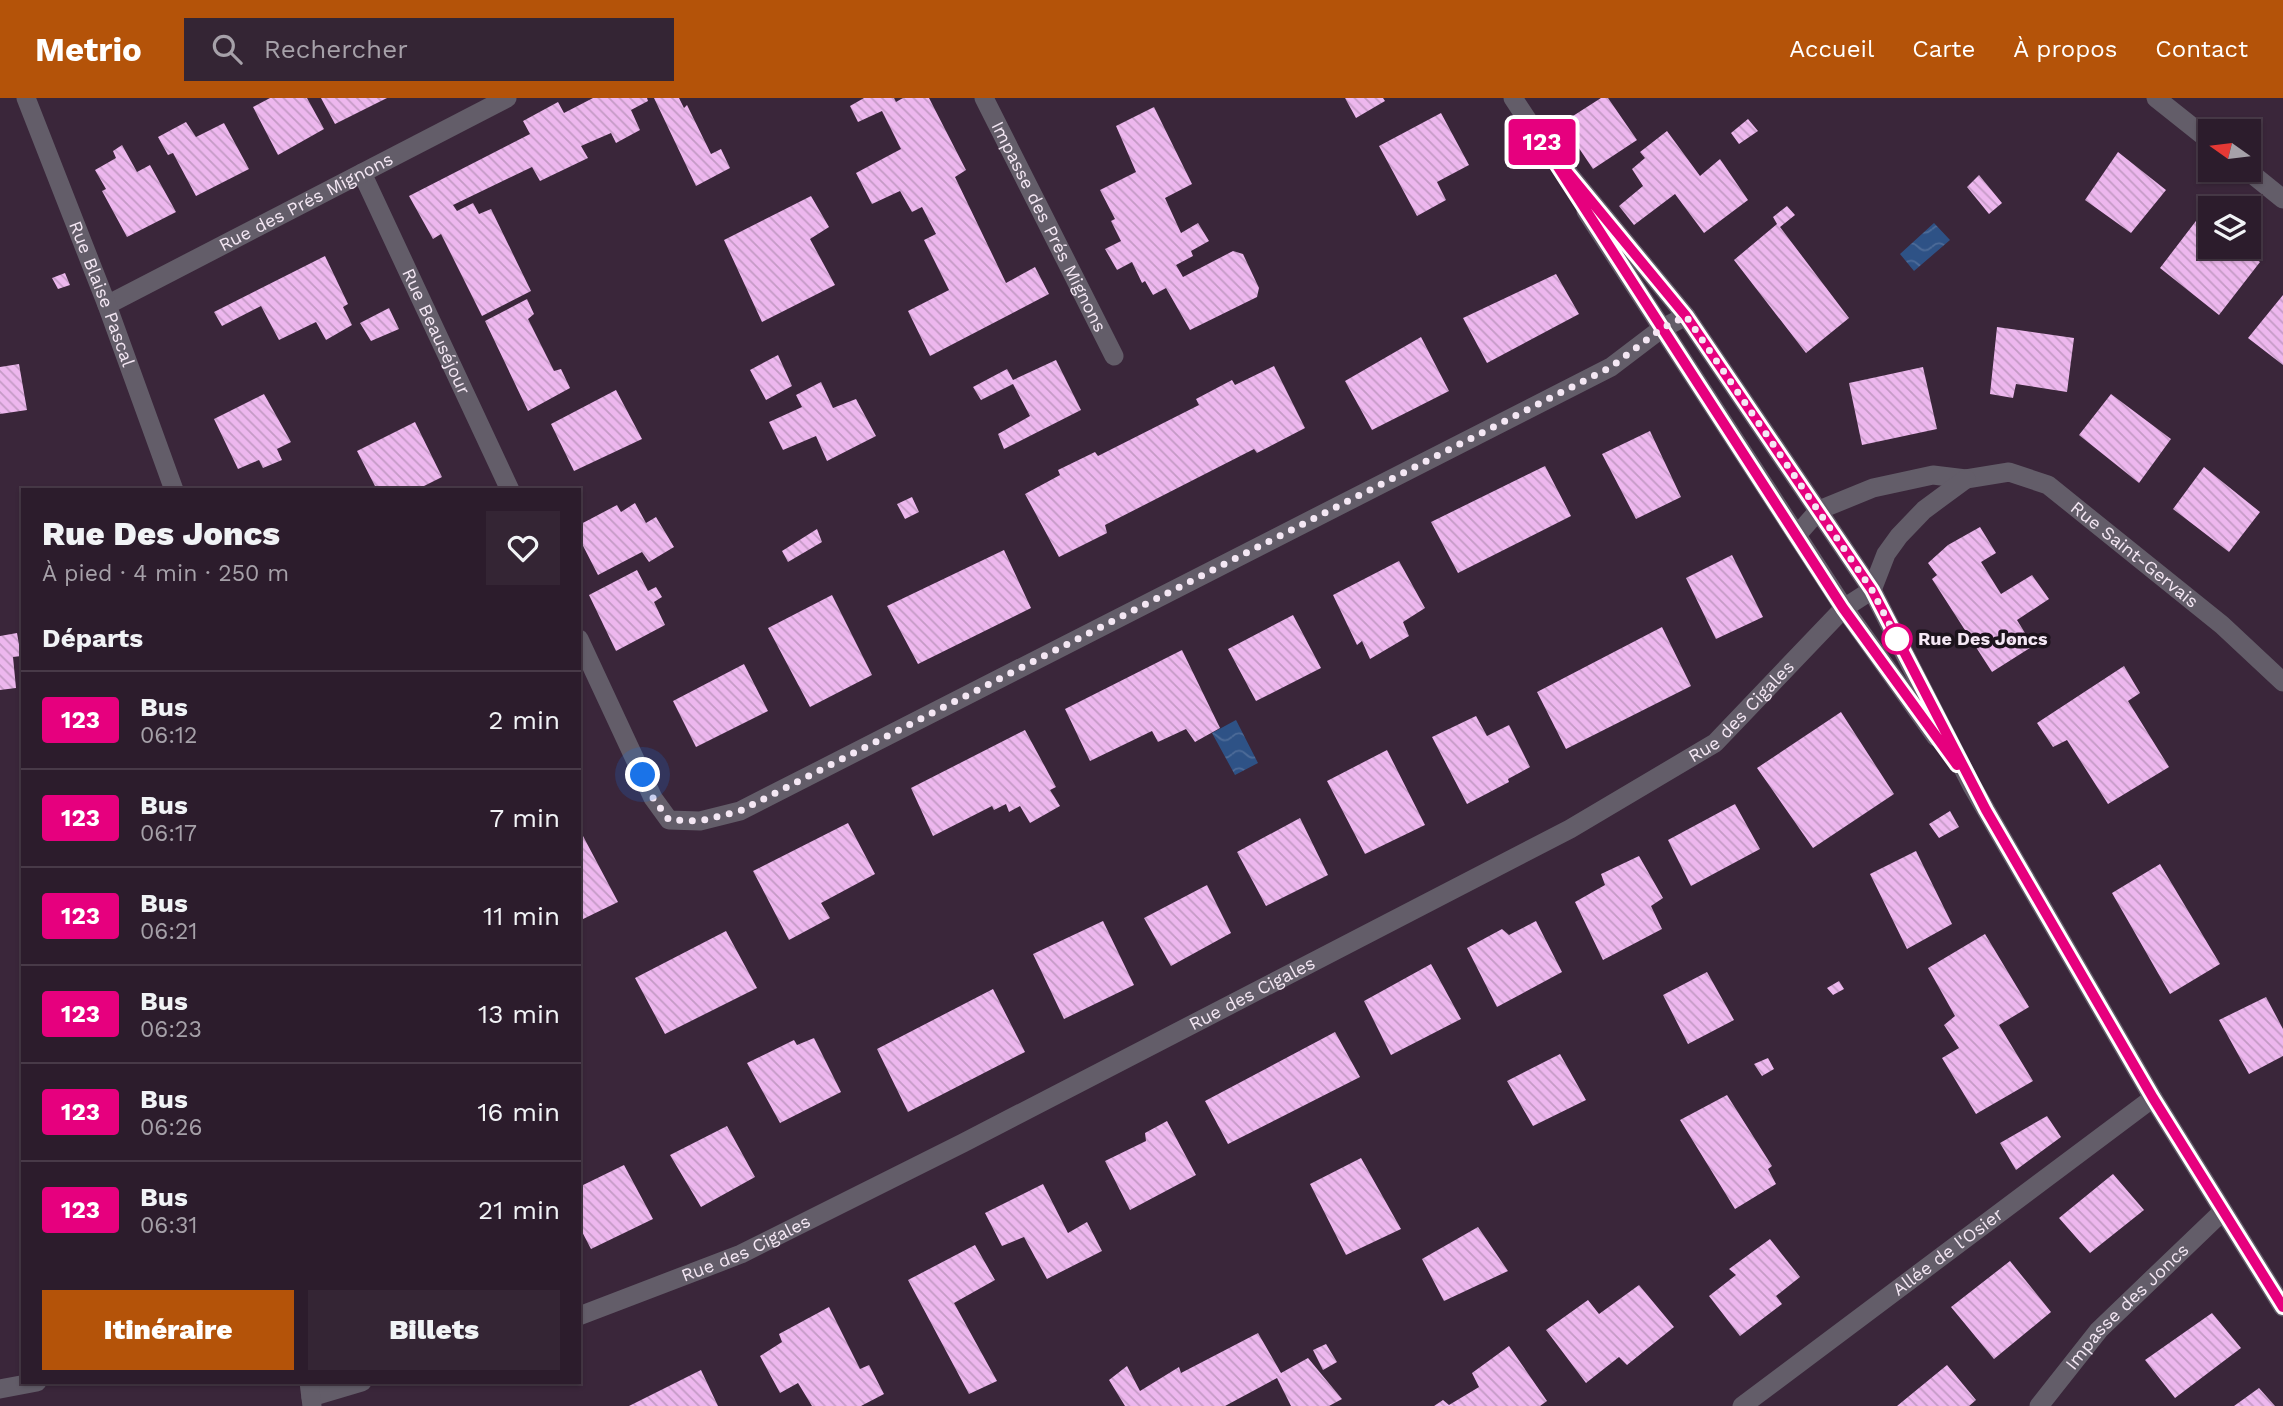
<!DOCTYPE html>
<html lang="fr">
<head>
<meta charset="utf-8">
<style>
  :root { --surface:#2c1c2c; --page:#342534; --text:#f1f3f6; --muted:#a6a1a9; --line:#483a48; --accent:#b45309 }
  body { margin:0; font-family:"Work Sans",sans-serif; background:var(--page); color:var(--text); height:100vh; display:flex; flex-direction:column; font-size:26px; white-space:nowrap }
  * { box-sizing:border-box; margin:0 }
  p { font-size:23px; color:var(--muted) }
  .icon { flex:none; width:38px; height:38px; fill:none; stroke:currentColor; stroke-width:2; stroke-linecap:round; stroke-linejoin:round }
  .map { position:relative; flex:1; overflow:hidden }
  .details { position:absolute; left:21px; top:390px; width:560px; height:896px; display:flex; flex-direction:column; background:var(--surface); border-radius:0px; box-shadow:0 2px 5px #0004,0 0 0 2px var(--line) }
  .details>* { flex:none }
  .badge { padding:0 14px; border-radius:5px; font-size:24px; line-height:46px }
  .needle { width:46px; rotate:284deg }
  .controls { position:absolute; left:2198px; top:21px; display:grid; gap:14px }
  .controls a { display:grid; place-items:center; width:63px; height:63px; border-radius:0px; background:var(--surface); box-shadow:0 2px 5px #0004,0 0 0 2px var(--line); font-size:35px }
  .you { position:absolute; width:35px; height:35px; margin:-18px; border:5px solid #fff; border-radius:50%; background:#1a73e8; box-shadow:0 0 0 10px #1a73e833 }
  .map>.badge { position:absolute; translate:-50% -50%; box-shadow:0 0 0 4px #fff }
  h2 { padding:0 21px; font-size:26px; line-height:63px }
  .round { display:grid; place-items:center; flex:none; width:74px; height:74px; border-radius:0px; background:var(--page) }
  .head { display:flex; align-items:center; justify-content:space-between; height:119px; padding:0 21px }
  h1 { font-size:33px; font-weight:800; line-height:52px }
  .cta { display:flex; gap:14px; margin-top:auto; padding:14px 21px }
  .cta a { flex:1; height:80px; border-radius:0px; background:var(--accent); color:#fff; font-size:28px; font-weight:800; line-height:80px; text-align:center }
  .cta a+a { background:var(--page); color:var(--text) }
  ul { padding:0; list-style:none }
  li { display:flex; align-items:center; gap:21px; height:98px; padding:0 21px; border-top:2px solid var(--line) }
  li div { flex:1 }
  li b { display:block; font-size:26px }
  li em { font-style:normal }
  li .badge { min-width:77px; font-weight:700; text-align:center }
  header { display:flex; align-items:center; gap:42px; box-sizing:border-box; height:98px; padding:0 35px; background:var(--accent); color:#fff }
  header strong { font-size:33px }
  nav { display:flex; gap:38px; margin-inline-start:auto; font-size:24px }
  .search { width:490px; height:63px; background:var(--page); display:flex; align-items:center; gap:18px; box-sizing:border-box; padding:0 24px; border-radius:0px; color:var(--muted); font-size:26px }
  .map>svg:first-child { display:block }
</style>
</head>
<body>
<header>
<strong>Metrio</strong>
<div class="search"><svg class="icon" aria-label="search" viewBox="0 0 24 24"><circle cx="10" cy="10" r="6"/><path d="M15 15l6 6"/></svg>Rechercher</div>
<nav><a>Accueil</a><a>Carte</a><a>À propos</a><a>Contact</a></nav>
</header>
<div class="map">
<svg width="2283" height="1308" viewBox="0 0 2283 1308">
  <defs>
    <pattern id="water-waves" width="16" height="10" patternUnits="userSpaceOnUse" patternTransform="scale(1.75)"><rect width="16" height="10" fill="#2e5286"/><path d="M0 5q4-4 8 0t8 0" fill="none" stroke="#4d6b98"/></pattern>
    <pattern id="building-back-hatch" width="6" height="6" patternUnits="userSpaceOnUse" patternTransform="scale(1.75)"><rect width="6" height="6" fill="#edb7ee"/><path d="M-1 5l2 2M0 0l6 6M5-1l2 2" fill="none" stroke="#c49ac5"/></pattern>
  </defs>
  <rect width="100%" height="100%" fill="#3a263a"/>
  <path fill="url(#water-waves)" d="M1934 125 1950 142 1914 173 1900 156Z
    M1236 622 1258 665 1235 677 1212 635Z"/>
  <path fill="url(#building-back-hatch)" d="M270 0H307L324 31 278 57 253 9Z
    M321 0H387L335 26Z
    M593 0H647L648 3 631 12 640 32 616 45 611 35 581 48 588 60 540 83 532 69 453 107 457 113 473 105 479 116 491 111 531 193 482 218 441 136 433 141 409 98 530 36 523 23 558 4 564 15Z
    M654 0H679L684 10 687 7 711 56 721 51 730 70 696 88Z
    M864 0H894L896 4 903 0H929L966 72 955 79 1006 185 1035 169 1049 196 930 258 908 213 949 192 924 142 936 136 922 109 912 114 900 93 872 106 856 75 901 51 882 13 858 24 850 8Z
    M1345 0H1383L1385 3 1356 20Z
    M1601 0H1608L1637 42 1593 71 1562 25Z
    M1154 9 1192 86 1165 100 1181 135 1198 125 1209 143 1191 153 1193 158 1176 167 1183 179 1233 153 1243 156 1259 190 1257 199 1190 232 1166 190 1153 197 1145 183 1142 185 1132 164 1117 172 1105 151 1121 143 1111 123 1115 121 1100 92 1136 74 1116 28Z
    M1441 15 1469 67 1437 84 1446 102 1417 118 1379 48Z
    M1748 21 1758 33 1739 46 1731 35Z
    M186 24 196 39 224 25 249 71 196 98 173 55 168 57 158 39Z
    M1667 33 1700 78 1720 61 1748 102 1704 135 1675 96 1634 127 1619 108 1643 88 1632 71 1645 60 1640 54Z
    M122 47 137 74 150 67 176 114 127 139 102 93 106 91 95 72 116 60 113 53Z
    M2118 54 2166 92 2131 135 2085 102Z
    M1979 77 2002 105 1989 116 1967 89Z
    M811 98 829 129 810 141 835 187 762 224 724 142Z
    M1787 108 1795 117 1780 129 1849 220 1806 255 1734 162 1777 126 1773 119Z
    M2199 119 2210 127V149H2240L2260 164 2219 217 2160 170Z
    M325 158 348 206 343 209 352 227 326 242 316 224 279 242 261 208 222 228 214 214Z
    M65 175 70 187 58 191 52 180Z
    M1556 176 1579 216 1487 265 1463 220Z
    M2283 197V267L2248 240Z
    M527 201 534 216 528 221 554 273 561 271 570 290 528 313 485 223Z
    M389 210 399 231 371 243 360 225Z
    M1997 229 2074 240 2067 294 2016 286 2013 300 1990 296Z
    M1421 239 1449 293 1372 332 1345 283Z
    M778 257 792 288 766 302 750 272Z
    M1056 262 1081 312 1004 351 998 336 1030 318 1013 286 981 302 973 289 1007 271 1013 282Z
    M19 266 27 312 0 316V269Z
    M1274 268 1305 330 1257 355 1254 351 1105 427 1107 435 1059 459 1025 396 1060 377 1058 372 1095 354 1098 358 1199 307 1196 301 1232 282 1235 287Z
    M1923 269 1937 331 1862 347 1849 285Z
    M821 284 833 310 856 301 876 338 827 363 816 338 783 352 769 324 802 309 796 297Z
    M616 292 642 341 574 373 551 326Z
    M264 296 291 344 277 351 282 362 263 370 259 362 238 371 214 321Z
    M2111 296 2171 341 2139 385 2079 337Z
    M415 324 442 379 416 392H377L357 353Z
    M1650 333 1681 399 1636 421 1602 356Z
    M1545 368 1571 418 1458 475 1431 424Z
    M2204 369 2260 414 2229 454 2173 411Z
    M912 399 919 414 905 421 897 406Z
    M635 405 646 425 656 419 674 449 649 464 642 454 598 477 579 440V427L617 407 621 414Z
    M1980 429 1996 455 1981 464 2001 496 2032 477 2049 501 2017 522 2033 548 1992 574 1932 481 1937 477 1928 465 1948 447Z
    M817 431 822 444 788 464 782 453Z
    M1004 452 1031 510 918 566 887 508Z
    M1732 457 1763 519 1716 541 1686 480Z
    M1399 463 1425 510 1403 524 1409 538 1370 561 1362 543 1357 547 1333 497Z
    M637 472 648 493 656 489 662 499 654 504 665 527 616 553 589 497Z
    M832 497 872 577 810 609 768 530Z
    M1293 517 1321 570 1256 603 1228 551Z
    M1662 529 1691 588 1566 651 1537 594Z
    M17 535 21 558 13 559 16 590 0 592V538Z
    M1182 552 1220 630 1195 644 1186 631 1158 644 1152 633 1090 663 1065 611Z
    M744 566 768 613 696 649 673 603Z
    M2124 568 2140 595 2128 603 2169 669 2108 706 2067 642 2053 649 2037 625Z
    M1841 614 1894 696 1813 750 1757 670Z
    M1476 618 1487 638 1509 627 1530 669 1508 681 1509 684 1467 706 1432 639Z
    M1025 632 1056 689 1050 692 1060 708 1030 725 1020 708 1009 714 1006 706 994 712 992 708 933 738 911 690Z
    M1387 652 1425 727 1365 756 1327 683Z
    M1735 706 1760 751 1691 788 1668 742Z
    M1950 713 1959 729 1939 740 1929 726Z
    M1300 720 1328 777 1266 808 1237 754Z
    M848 725 875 776 821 805 830 820 789 842 753 773Z
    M583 738 618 804 579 823V740Z
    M1916 753 1952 826 1907 851 1870 776Z
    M1639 758 1663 800 1651 808 1662 831 1603 862 1575 804 1605 787 1601 776Z
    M2160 766 2220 866 2170 896 2112 795Z
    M1207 787 1231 835 1171 868 1144 820Z
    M1103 823 1134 887 1064 921 1033 856Z
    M1536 823 1562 874 1497 909 1467 850 1502 831 1509 837Z
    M726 833 757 890 665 936 635 880Z
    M1985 836 2029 909 1999 927 2033 983 1976 1016 1942 960 1959 950 1944 927 1955 918 1928 870Z
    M1431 866 1461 921 1391 957 1364 903Z
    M1707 874 1734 922 1688 946 1663 897Z
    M1839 883 1844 891 1833 897 1827 890Z
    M993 891 1025 954 908 1014 877 951Z
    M2266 899 2283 931V958L2249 976 2219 922Z
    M1335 934 1360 979 1228 1046 1205 1003Z
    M814 940 841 994 780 1025 747 965 794 942 797 947Z
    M1560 956 1586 1002 1533 1028 1507 983Z
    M1768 960 1774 971 1762 978 1754 966Z
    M1727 997 1772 1068 1768 1071 1776 1086 1735 1111 1680 1022Z
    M2047 1018 2061 1039 2016 1072 2000 1045Z
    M1167 1023 1196 1077 1130 1112 1105 1063 1146 1043 1145 1035Z
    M727 1028 755 1079 701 1109 670 1057Z
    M1361 1060 1401 1131 1346 1157 1310 1086Z
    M624 1067 653 1121 591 1151 579 1128V1089Z
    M2113 1076 2144 1112 2090 1155 2059 1120Z
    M1043 1086 1068 1135 1087 1124 1102 1153 1047 1181 1024 1139 1002 1148 985 1115Z
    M1478 1129 1508 1173 1444 1203 1422 1161Z
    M1770 1141 1800 1179 1776 1198 1782 1206 1740 1238 1709 1198 1736 1177 1729 1171Z
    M975 1147 995 1182 954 1205 997 1283 969 1296 908 1182Z
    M2010 1163 2051 1214 1994 1261 1951 1209Z
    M1639 1187 1674 1229 1627 1267 1619 1259 1586 1285 1546 1232 1588 1202 1599 1216Z
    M829 1209 860 1271 869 1267 884 1296 861 1308H812L798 1285 780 1295 760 1258 782 1244 779 1236Z
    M2212 1215 2241 1250 2175 1300 2145 1262Z
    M1258 1235 1281 1275 1308 1260 1342 1301 1329 1308H1291L1277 1280 1225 1308H1125L1109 1282 1127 1268 1140 1293 1179 1269 1181 1275Z
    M1326 1246 1337 1264 1323 1272 1313 1252Z
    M1509 1248 1547 1303 1540 1308H1434L1443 1302 1449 1307 1479 1289 1472 1275Z
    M1947 1267 1976 1302 1969 1308H1897Z
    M701 1272 718 1308H629Z
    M2259 1290 2275 1308H2234Z"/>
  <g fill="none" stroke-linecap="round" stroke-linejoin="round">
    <path stroke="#635d69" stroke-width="19" d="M0 1291 37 1284"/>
    <g stroke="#635d69" stroke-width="19">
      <path id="s1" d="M984 0 1114 258"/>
      <path d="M2156 0 2210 43"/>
      <path d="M2247 72 2283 101"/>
      <path id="s2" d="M362 75 510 392"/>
      <path id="s3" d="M107 207 507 0"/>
      <path id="s4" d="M1797 437 1819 412 1873 390 1933 377 1966 381 2009 374 2048 387 2222 527 2283 584"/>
      <path d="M579 541 653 700 669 722 700 723 740 713 1611 269 1661 231 1686 218"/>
      <path id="s5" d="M579 1218 741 1156 963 1045 1570 731 1715 645 1844 510 1872 492 1886 456 1899 438 1924 412 1966 381"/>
      <path d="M311 1299 362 1284"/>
      <path id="s6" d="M1742 1308 2153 1000"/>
      <path id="s7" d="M2039 1308 2099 1232 2222 1114"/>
    </g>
    <g stroke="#635d69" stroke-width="19">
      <path id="s8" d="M26 0 107 207 174 392"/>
      <path d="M1513 0 1546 50"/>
      <path d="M1540 41 1686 218 1872 492 1972 688 2153 1000 2283 1209"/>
      <path d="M1586 113 1844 510 1936 639"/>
      <path d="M309 1284 312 1308"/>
    </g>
  </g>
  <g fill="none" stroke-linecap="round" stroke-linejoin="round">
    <g stroke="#fff" stroke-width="16">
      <path id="line" d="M1957 667 1843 510 1540 41 1686 218 1872 492 1986 712 2153 1000 2283 1209"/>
    </g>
    <use href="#line" stroke="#e6007e" stroke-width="10"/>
    <path stroke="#f4e7f4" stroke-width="7" stroke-dasharray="0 12.6" d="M643 677 653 700 669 722 700 723 740 713 1611 269 1661 231 1686 218 1872 492 1897 541"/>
  </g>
  <circle fill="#fff" stroke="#e6007e" stroke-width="3.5" cx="1897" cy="541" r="14"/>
  <g text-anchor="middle" stroke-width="7" stroke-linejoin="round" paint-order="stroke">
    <g font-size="18" fill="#f4e7f4" stroke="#1c131c">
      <text dy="6" stroke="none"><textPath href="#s3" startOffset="224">Rue des Prés Mignons</textPath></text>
      <text dy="6" stroke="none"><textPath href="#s1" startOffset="144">Impasse des Prés Mignons</textPath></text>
      <text dy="6" stroke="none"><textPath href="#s8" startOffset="210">Rue Blaise Pascal</textPath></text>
      <text dy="6" stroke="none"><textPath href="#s2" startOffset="175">Rue Beauséjour</textPath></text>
      <text dy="6" stroke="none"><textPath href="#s4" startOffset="382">Rue Saint-Gervais</textPath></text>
      <text dy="6" stroke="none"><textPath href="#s5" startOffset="1314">Rue des Cigales</textPath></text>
      <text dy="6" stroke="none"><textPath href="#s5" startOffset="747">Rue des Cigales</textPath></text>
      <text dy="6" stroke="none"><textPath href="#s5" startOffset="180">Rue des Cigales</textPath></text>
      <text dy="6" stroke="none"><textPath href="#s6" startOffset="257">Allée de l'Osier</textPath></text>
      <text dy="6" stroke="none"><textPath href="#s7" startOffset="133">Impasse des Joncs</textPath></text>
    </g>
    <g font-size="18" font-weight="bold" fill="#f4e7f4" stroke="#1c131c" text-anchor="start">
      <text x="1918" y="547">Rue Des Joncs</text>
    </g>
  </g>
</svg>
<div class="controls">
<a><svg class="needle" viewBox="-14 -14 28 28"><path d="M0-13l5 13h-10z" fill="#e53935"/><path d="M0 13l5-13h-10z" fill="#a6a1a9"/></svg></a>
<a><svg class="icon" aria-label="layers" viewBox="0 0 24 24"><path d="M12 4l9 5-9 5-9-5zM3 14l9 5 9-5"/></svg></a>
</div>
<div class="you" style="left:643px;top:677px"></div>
<b class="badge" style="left:1542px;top:44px;background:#e6007e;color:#fff">123</b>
<section class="details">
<div class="head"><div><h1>Rue Des Joncs</h1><p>À pied · 4 min · 250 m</p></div><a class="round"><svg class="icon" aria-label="heart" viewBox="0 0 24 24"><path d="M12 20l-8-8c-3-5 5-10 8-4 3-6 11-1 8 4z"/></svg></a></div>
<h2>Départs</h2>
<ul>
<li><span class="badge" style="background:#e6007e;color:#fff">123</span><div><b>Bus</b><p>06:12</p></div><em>2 min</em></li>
<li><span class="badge" style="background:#e6007e;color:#fff">123</span><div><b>Bus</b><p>06:17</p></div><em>7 min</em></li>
<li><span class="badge" style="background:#e6007e;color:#fff">123</span><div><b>Bus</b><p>06:21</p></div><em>11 min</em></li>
<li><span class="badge" style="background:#e6007e;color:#fff">123</span><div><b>Bus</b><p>06:23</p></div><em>13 min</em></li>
<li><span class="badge" style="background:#e6007e;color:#fff">123</span><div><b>Bus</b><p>06:26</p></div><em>16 min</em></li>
<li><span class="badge" style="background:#e6007e;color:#fff">123</span><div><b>Bus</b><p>06:31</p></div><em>21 min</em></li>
</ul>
<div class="cta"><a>Itinéraire</a><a>Billets</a></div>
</section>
</div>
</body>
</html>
